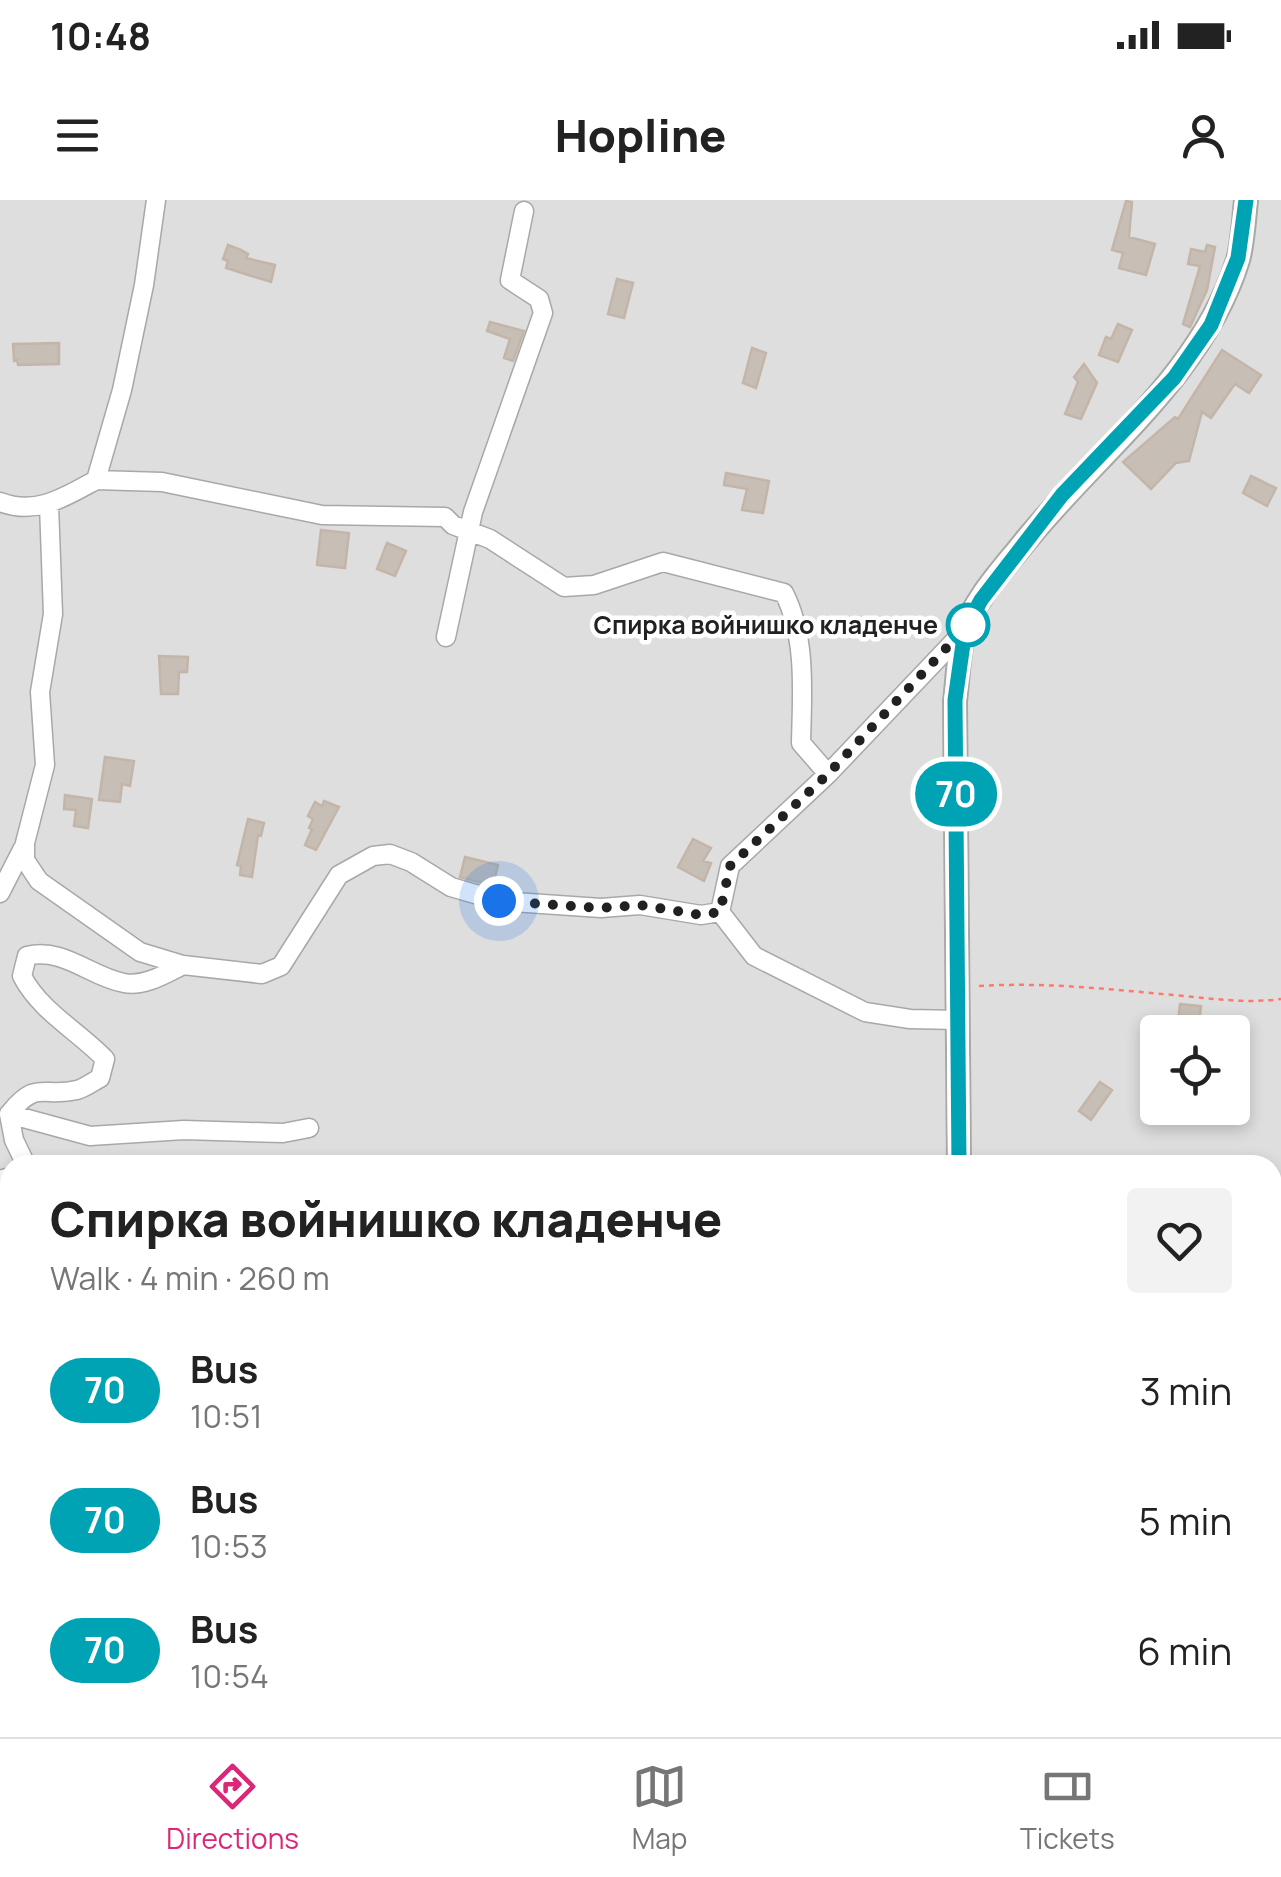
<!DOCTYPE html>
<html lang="en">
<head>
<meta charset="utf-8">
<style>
  :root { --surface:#fff; --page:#f2f2f2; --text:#222; --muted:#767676; --line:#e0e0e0; --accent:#db2777 }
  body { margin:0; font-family:Manrope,sans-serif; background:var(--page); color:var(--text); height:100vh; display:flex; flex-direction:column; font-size:38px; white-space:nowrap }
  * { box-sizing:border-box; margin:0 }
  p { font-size:32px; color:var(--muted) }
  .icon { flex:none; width:55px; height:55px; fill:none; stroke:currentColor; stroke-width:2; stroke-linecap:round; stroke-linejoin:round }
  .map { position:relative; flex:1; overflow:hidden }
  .drawer { position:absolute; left:0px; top:955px; width:1282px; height:582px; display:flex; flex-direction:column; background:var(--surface); border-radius:30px 30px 0 0; box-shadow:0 5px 15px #0003 }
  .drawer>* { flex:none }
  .badge { padding:0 20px; border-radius:32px; font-size:35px; line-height:65px }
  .buttons { position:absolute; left:1140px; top:815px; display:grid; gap:20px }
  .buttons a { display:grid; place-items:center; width:110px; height:110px; border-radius:10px; background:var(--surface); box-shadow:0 5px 15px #0003; font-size:50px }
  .you { position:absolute; width:50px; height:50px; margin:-25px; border:8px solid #fff; border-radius:50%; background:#1a73e8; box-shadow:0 0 0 15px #1a73e833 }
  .map>.badge { position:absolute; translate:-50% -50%; box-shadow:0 0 0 5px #fff }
  .round { display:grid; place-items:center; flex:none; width:105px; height:105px; border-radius:10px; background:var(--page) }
  .overview { display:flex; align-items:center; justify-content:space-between; height:170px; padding:0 50px }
  h1 { font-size:48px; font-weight:800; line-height:75px }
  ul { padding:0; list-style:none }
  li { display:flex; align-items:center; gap:30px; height:130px; padding:0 50px }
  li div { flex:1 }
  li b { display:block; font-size:38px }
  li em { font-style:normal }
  li .badge { min-width:110px; font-weight:700; text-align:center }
  .status { display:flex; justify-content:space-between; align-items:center; height:70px; padding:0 50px; background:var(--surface); direction:ltr }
  .status svg { height:28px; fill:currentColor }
  header { display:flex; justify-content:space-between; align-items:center; height:130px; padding:0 50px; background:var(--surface); font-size:45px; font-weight:800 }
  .tab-bar { display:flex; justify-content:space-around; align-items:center; height:140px; border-top:2px solid var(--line); background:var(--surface); font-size:28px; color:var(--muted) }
  .tab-bar a { display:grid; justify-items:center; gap:5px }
  .tab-bar .on { color:var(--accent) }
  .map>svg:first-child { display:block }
</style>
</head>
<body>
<div class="status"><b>10:48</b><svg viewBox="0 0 49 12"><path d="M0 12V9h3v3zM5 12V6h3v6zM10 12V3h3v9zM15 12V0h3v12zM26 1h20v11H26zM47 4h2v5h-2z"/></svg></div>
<header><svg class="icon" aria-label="menu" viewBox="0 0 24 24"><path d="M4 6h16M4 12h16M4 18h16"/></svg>Hopline<svg class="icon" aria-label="person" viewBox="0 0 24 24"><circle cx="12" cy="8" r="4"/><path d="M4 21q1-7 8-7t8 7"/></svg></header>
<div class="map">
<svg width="1281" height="1537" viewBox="0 0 1281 1537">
  <rect width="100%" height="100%" fill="#f2eee7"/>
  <path fill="#dfdede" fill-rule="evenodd" d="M0 0H1281V1537H0ZM1158 832H1232V908H1158ZM10 965H1272V1528H10Z"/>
  <path fill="#c7beb6" stroke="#c4b5a9" stroke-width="2.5" d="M1126 1 1132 2 1129 37 1155 44 1146 75 1119 68 1123 53 1112 50Z
    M228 45 241 50 248 54 246 58 275 65 271 82 226 68 228 61 223 59Z
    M1207 45 1215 47 1207 90 1190 127 1183 124 1200 66 1188 64 1191 49 1205 52Z
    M617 79 633 83 624 118 608 114Z
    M490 122 524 131 513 161 504 158 510 139 487 131Z
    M1118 124 1132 130 1118 162 1099 155 1106 137 1111 139Z
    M59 143V164L18 165 17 160 14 161 13 144Z
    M752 148 766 153 756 188 743 183Z
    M1222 150 1261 175 1249 193 1235 184 1211 218 1202 212 1189 261 1176 263 1151 289 1123 262 1175 217 1178 219Z
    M1084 164 1097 183 1081 219 1065 214 1078 182 1074 177Z
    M726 273 769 281 763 313 742 310 747 289 724 285Z
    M1251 276 1276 288 1267 306 1243 293Z
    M321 330 349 333 345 368 317 365Z
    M387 343 406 351 395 376 377 369Z
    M159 456 188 457 187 472H179L178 494H161Z
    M105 557 134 561 130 586 122 584 120 602 99 600Z
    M65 595 92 599 88 628 74 626 76 610 64 609Z
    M324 601 339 607 316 650 305 645 312 629 309 628 313 619 308 616 315 602 322 606Z
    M248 619 264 623 261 636 258 635 252 677 240 675 241 666 237 665Z
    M693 639 711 648 703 661 711 663 704 681 678 667Z
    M465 657 498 665 493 686 460 677Z
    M1180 804 1201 806 1198 832H1177Z
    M1100 882 1112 890 1091 920 1079 911Z"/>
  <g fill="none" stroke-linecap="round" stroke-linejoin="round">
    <g stroke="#a8a8a8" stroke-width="21">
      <path id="minor" d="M156 0 144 85 122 190 96 280 162 282 322 315 445 317 453 325 490 339 564 387 594 385 663 362 784 393C807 438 802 495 801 543L828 574
        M0 302C36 316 65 297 96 280
        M49 305 53 414 40 492 45 565 25 643V660L39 681 140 752 183 765 262 774 281 766 339 675 373 656 390 654 411 662 451 687 499 701 601 708 640 705 701 715 720 712
        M446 437 473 312 543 113 539 99 510 80 524 11
        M0 693 23 648
        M958 820 910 819 865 812 754 756 720 712 730 666 828 574 964 431
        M9 914 90 936 184 930 283 933 309 928
        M26 965 14 940 9 914C37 879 42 898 77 890 85 888 94 881 100 878L105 859C78 831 40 811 22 776L27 756C64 747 90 777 124 783 144 787 165 774 183 765
        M0 980 10 977
        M1272 1451 1281 1453
        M276 1528 314 1537
        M82 1537 85 1528
        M702 1537 703 1528
        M1035 1537 1037 1528"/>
    </g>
    <g stroke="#a8a8a8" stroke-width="26">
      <path id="tertiary" d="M959 965 955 501C958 478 958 454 964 433 973 401 1003 369 1023 344 1097 252 1202 176 1238 60 1243 42 1244 19 1246 0
        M971 1528V1537"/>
    </g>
    <path stroke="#ff796b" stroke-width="2.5" stroke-dasharray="5 5" stroke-linecap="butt" d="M979 786C1043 782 1108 789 1173 795 1210 798 1244 804 1281 799"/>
    <use href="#minor" stroke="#fff" stroke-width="18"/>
    <use href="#tertiary" stroke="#fff" stroke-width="22"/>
  </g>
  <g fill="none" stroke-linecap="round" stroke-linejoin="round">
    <g stroke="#fff" stroke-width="22">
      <path id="line" d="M959 965 955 500 965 430 981 400 1062 295 1174 178 1211 125 1238 58 1246 0"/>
    </g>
    <use href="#line" stroke="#00a3b4" stroke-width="15"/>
    <path stroke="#212121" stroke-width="10" stroke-dasharray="0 18" d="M499 701 601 708 640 705 701 715 720 712 730 666 828 574 968 425"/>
  </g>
  <circle fill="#fff" stroke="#00a3b4" stroke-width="5" cx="968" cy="425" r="20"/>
  <g text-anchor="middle" stroke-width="9" stroke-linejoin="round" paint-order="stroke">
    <g font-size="25" font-weight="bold" fill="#212121" stroke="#fff" text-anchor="end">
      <text x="938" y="434">Спирка войнишко кладенче</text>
    </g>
  </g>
</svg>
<div class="buttons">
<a><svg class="icon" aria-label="locate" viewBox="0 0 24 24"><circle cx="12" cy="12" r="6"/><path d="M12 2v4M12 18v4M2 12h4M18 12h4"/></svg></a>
</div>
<div class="you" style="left:499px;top:701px"></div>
<b class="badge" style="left:956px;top:594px;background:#00a3b4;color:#fff">70</b>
<section class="drawer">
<div class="overview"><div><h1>Спирка войнишко кладенче</h1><p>Walk · 4 min · 260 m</p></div><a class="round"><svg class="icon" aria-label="heart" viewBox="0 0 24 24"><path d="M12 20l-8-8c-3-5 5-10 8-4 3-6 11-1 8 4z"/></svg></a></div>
<ul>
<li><span class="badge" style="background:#00a3b4;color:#fff">70</span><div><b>Bus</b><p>10:51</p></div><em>3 min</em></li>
<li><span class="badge" style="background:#00a3b4;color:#fff">70</span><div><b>Bus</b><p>10:53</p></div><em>5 min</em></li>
<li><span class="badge" style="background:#00a3b4;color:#fff">70</span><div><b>Bus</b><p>10:54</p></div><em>6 min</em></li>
</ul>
</section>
</div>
<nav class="tab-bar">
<a class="on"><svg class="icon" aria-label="directions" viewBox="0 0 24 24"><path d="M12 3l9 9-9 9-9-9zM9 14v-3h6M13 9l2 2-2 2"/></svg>Directions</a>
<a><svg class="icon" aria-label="map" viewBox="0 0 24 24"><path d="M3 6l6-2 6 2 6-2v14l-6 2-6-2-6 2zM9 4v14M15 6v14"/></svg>Map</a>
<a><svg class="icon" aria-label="tickets" viewBox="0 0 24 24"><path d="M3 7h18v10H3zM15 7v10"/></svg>Tickets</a>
</nav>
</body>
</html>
